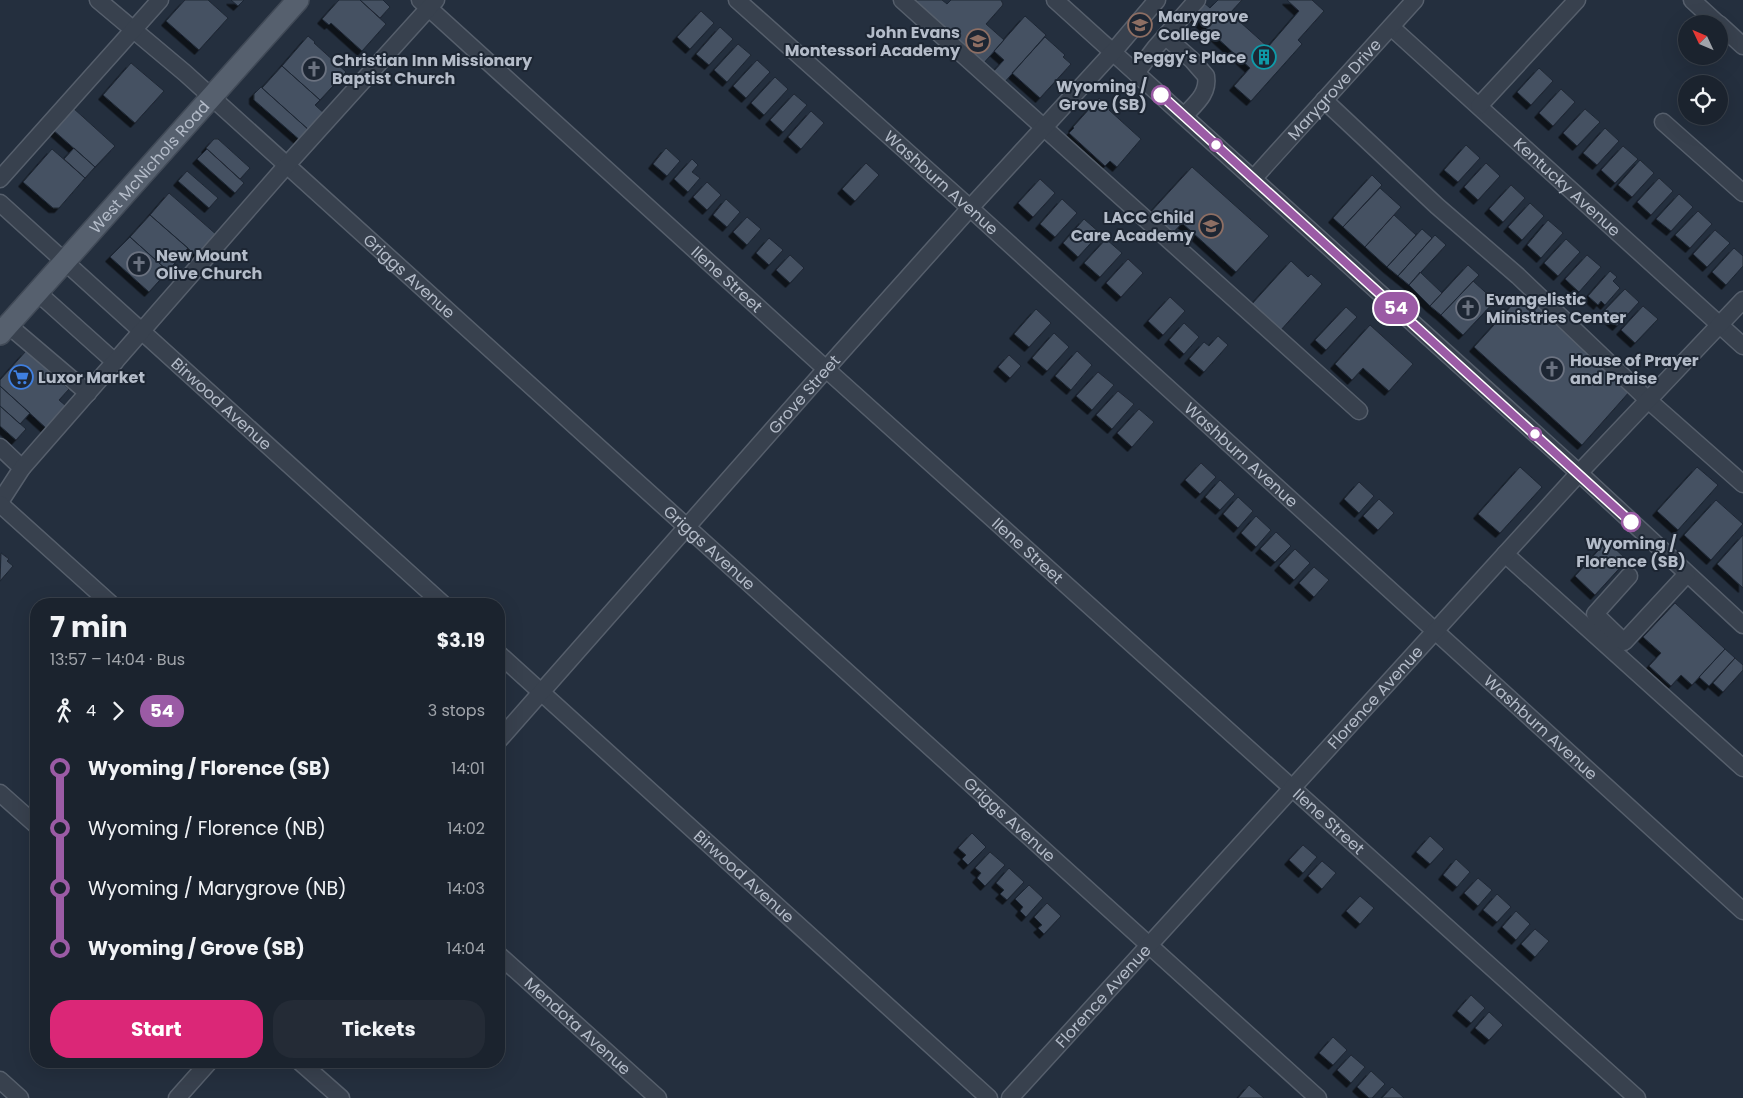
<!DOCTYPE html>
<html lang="en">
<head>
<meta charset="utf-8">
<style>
  :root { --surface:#1b232e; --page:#242b36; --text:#f1f3f6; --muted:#a0a4aa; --line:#39404a; --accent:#db2777 }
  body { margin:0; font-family:Poppins,sans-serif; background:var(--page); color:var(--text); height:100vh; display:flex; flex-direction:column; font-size:19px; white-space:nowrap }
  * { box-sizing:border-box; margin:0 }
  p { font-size:16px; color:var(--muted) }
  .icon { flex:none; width:28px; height:28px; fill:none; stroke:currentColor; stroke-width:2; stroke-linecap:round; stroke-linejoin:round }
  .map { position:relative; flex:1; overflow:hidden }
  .drawer { position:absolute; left:30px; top:598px; width:475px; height:470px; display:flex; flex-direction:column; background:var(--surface); border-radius:20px; box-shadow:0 5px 20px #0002,0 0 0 1px var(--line) }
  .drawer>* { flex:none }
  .badge { padding:0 10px; border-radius:16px; font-size:18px; line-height:32px }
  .needle { width:32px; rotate:314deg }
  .tools { position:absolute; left:1678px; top:15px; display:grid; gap:10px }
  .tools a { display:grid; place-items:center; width:50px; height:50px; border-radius:50%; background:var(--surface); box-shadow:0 5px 20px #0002,0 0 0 1px var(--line); font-size:25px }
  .map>.badge { position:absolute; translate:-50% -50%; box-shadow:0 0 0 2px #fff }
  .legs { display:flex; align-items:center; gap:8px; height:55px; padding:0 20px; font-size:16px }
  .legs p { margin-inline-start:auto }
  .head { display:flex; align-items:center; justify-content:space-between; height:85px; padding:0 20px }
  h1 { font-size:28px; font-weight:700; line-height:38px }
  .cta { display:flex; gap:10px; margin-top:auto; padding:10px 20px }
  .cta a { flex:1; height:58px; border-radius:20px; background:var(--accent); color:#fff; font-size:20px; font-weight:700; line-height:58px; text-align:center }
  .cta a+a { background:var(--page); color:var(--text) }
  ul { padding:0 20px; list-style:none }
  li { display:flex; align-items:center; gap:18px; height:60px; font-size:19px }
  li i { display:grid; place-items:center; width:8px; height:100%; margin:0 6px; background:currentColor }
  li i::after { content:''; width:12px; height:12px; margin:-6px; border:4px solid; border-radius:50%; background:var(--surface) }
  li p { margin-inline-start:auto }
  li:first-child i { background:linear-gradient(#0000 50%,currentColor 0) }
  li:last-child i { background:linear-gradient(currentColor 50%,#0000 0) }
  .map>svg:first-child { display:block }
</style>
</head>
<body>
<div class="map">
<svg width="1743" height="1098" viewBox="0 0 1743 1098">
  <defs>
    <filter id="shadow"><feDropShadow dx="-4.5" dy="4.5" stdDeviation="0" flood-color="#0009"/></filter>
  </defs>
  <rect width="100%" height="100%" fill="#242f3e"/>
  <path fill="#455162" stroke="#1f2835" filter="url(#shadow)" d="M185 0H208L228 18 199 50 166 21Z
    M231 0H244L238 6Z
    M339 0H360L386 24 362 51 331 23 329 25 322 19Z
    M360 0H383L390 7 380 18Z
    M910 0H942L947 4 951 0H1001L1003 4 1002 6 986 24 1004 40 982 65Z
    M1218 0H1242L1230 13 1268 47 1299 11 1287 0H1312L1324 11 1298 40 1302 44 1251 101 1234 86 1250 68 1191 14 1202 1 1210 8Z
    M701 11 714 23 690 49 677 37Z
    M1025 16 1046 35 1003 84 992 73 1004 60 994 51Z
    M720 27 733 39 709 65 696 54Z
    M308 36 315 42 314 43 346 72 320 100 282 66Z
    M1045 37 1065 55 1063 57 1071 64 1040 98 1012 73Z
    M738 44 751 55 727 82 714 70Z
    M757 60 770 72 746 98 733 86Z
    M131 63 164 91 135 123 103 95Z
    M282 66 320 100 315 105 326 115 310 131 262 88Z
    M1539 68 1553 81 1531 105 1517 92Z
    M775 77 788 89 764 115 751 103Z
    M261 87 310 131 301 141 254 100V94Z
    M1561 89 1575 102 1553 126 1539 113Z
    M794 94 807 105 783 132 770 120Z
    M1099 98 1110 108 1109 110 1141 139 1117 167 1110 161 1105 166 1069 133 1074 128 1073 127Z
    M72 107 115 146 95 167 52 129Z
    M1585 109 1600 122 1577 146 1563 133Z
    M811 111 824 123 801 149 788 137Z
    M1605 128 1619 141 1597 165 1583 153Z
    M214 139H218L250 168 240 179 206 148Z
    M1466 145 1480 158 1458 182 1444 170Z
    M1623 146 1638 159 1615 183 1601 170Z
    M74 148 95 167 85 178 64 159Z
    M666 148 680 161 667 176 653 164Z
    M52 149 85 178 59 208H53L23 182Z
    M207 149 244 183 235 193 197 159Z
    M692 159 698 165 692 172 700 178 688 192 674 179Z
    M1640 160 1654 173 1632 197 1618 185Z
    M866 163 879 175 855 201 842 189Z
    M1486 163 1500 176 1478 200 1464 187Z
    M1192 167 1269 236 1236 272 1182 223 1171 235 1148 215Z
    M187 171 218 198 209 208 178 181Z
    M1372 175 1382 185 1343 227 1333 218Z
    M1659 178 1673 191 1651 215 1637 202Z
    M1040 179 1055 193 1033 217 1018 203Z
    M707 182 721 195 707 210 693 197Z
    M1511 185 1525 198 1503 222 1489 209Z
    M1380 188 1401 207 1365 247 1343 227Z
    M169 193 218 236 199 258 150 215Z
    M1679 194 1693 207 1671 231 1656 219Z
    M726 199 740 212 727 227 713 215Z
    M1062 199 1077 213 1055 237 1040 224Z
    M1530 203 1544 216 1522 240 1508 227Z
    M1698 211 1712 224 1690 248 1675 235Z
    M150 215 188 248 168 271 130 237Z
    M1394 215 1416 235 1387 267 1365 247Z
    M747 217 761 229 747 245 733 232Z
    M1084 219 1100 233 1078 257 1063 243Z
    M1548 220 1563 233 1541 258 1527 245Z
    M1422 229 1432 238 1398 276 1387 267Z
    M1715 230 1730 243 1707 267 1693 254Z
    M1435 235 1446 245 1409 285 1398 276Z
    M130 237 168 271 149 292 110 257Z
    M769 238 783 250 769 265 756 253Z
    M1106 239 1122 253 1100 277 1084 263Z
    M1566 239 1580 252 1558 276 1544 263Z
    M1734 248 1743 256V266L1726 285 1712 272Z
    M790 255 804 268 790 283 776 270Z
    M1587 255 1601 267 1579 292 1565 279Z
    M1128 259 1143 273 1121 297 1106 283Z
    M1291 261 1308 277 1311 274 1322 284 1280 331 1251 305Z
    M1468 265 1479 275 1441 315 1430 306Z
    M1610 271 1617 277 1613 281 1620 288 1605 305 1601 301 1598 305 1588 296Z
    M1420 272 1442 293 1430 306 1409 285Z
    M1473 281 1495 301 1463 335 1441 315Z
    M1625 289 1639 302 1617 326 1602 313Z
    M1523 293 1630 391 1582 445 1474 347Z
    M1170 297 1185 311 1163 335 1148 321Z
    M1643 306 1658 319 1635 343 1621 330Z
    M1346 307 1357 317 1326 350 1315 340Z
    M1036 309 1051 323 1029 347 1014 334Z
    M1184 323 1199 337 1184 354 1169 340Z
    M1370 325 1413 364 1389 391 1363 368 1352 380 1335 364Z
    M1054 333 1069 347 1047 371 1032 358Z
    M1218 336 1228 345 1204 372 1189 359 1204 342 1209 346Z
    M26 351 69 389 59 400 66 406 46 428 0 386V380Z
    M1077 351 1092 365 1071 390 1055 376Z
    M1009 355 1021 366 1010 378 998 367Z
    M1098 372 1114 385 1092 410 1076 396Z
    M0 386 30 413 20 424 0 406Z
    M1118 391 1134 404 1112 429 1096 415Z
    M0 406 26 429 16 440 0 426Z
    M1139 409 1154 422 1132 447 1117 433Z
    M1201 463 1216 477 1200 494 1185 480Z
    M1520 467 1542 487 1500 533 1478 514Z
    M1697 467 1718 485 1678 530 1657 511Z
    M1220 480 1235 494 1220 510 1205 497Z
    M1359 482 1374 496 1359 513 1344 499Z
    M1238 497 1253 511 1238 528 1223 514Z
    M1379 499 1394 513 1378 530 1363 516Z
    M1716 500 1743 524 1711 560 1684 535Z
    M1256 516 1271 530 1256 547 1241 533Z
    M1276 532 1291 546 1275 562 1260 549Z
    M1743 535V588L1717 564Z
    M1607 541 1627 560 1595 595 1575 576Z
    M1295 549 1310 563 1294 580 1279 566Z
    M1 553 9 559 7 561 13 566 0 581Z
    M1314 567 1329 580 1314 597 1299 583Z
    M1675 603 1725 649 1692 685 1681 675 1671 686 1649 666 1661 653 1643 637Z
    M1725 649 1735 658 1709 686 1699 677Z
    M1735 658 1743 665V670L1723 692 1713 683Z
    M972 833 986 847 968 865 962 859 966 855 958 848Z
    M1430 836 1444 849 1430 864 1416 852Z
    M1303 845 1317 857 1303 873 1289 860Z
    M990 852 1005 865 985 886 977 878 981 873 975 868Z
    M1456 859 1470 872 1457 887 1443 875Z
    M1322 861 1336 873 1322 889 1308 876Z
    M1009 868 1024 882 1007 900 1000 894 1004 890 996 883Z
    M1478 878 1492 890 1478 906 1464 893Z
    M1029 885 1043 898 1026 917 1020 911 1023 907 1015 899Z
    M1497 894 1511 907 1497 922 1483 910Z
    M1360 896 1374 908 1360 924 1346 911Z
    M1047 903 1061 916 1044 934 1038 928 1042 925 1034 917Z
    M1516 911 1530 924 1516 940 1502 927Z
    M1535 929 1549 941 1535 957 1521 944Z
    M1471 995 1485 1008 1471 1023 1457 1011Z
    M1489 1012 1503 1025 1489 1040 1475 1028Z
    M1333 1037 1347 1050 1333 1065 1319 1053Z
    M1351 1055 1365 1067 1351 1083 1337 1070Z
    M1371 1071 1385 1084 1372 1098H1369L1357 1087Z
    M1249 1085 1264 1098H1238Z
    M1392 1087 1404 1098H1382Z"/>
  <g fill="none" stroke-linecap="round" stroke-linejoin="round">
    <g stroke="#565f6c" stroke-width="19">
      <g id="minor">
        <path id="s1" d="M98 0 185 73 1318 1098"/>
        <path id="s2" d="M420 0 826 369 1637 1098"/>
        <path id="s3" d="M737 0 970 208 1743 911"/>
        <path d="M902 0 1359 411"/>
        <path d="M1055 0 1579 473 1743 625"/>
        <path d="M1692 0 1718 24"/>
        <path d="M1719 24 1743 46"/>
        <path id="s4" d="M1391 27 1743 346"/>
        <path d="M1165 36 1192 60 1206 76C1209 94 1195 104 1184 116"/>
        <path d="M1136 73 1155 48 1197 0"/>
        <path d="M1324 100 1437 206 1518 276 1648 400 1743 484"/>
        <path d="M1479 106 1577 0"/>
        <path d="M1663 122 1743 193"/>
        <path d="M0 179 160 0"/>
        <path id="s5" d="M1253 179 1415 0"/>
        <path id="s6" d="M0 203 443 604"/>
        <path d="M37 292 115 362"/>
        <path d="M8 325 88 393"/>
        <path d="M0 447 22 468"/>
        <path d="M0 502 22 468 286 166 436 0"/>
        <path d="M0 504 111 604"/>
        <path d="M1505 554 1743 768"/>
        <path d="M1629 576 1595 614 1624 642 1687 574"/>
        <path id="s7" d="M499 654 989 1098"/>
        <path id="s8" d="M499 740 826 369 970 208 1113 52 1157 0"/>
        <path d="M0 793 36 825"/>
        <path id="s9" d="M499 955 658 1098"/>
        <path d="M299 1061 341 1098"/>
        <path d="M0 1080 20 1098"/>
        <path d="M177 1098 210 1061"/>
        <path id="s10" d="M1010 1098 1579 473 1743 300"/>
      </g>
    </g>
    <g stroke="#414a57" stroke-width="24">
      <g id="major">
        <path id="s11" d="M0 334 298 0"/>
      </g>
    </g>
    <use href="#minor" stroke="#38414e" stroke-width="16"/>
    <use href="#major" stroke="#56606e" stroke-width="21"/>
  </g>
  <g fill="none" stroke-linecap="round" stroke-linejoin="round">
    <g stroke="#fff" stroke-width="11">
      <path id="line-1" d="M1161 95 1631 522"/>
    </g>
    <use href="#line-1" stroke="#9b5ba5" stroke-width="8"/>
  </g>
  <defs>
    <g id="university-ring" transform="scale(1.25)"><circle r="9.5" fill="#1d2633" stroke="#8d6e63" stroke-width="1.5"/><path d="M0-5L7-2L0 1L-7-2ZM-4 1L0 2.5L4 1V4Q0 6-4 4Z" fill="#8d6e63"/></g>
    <g id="school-ring" transform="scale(1.25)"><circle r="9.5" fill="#1d2633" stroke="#8d6e63" stroke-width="1.5"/><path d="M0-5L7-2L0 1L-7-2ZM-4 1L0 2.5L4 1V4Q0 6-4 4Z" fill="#8d6e63"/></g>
    <g id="building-ring" transform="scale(1.25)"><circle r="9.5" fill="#1d2633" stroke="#0f9aa8" stroke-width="1.5"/><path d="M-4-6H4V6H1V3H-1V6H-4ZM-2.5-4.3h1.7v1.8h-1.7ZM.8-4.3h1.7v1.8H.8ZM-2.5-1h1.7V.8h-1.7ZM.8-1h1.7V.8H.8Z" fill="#0f9aa8"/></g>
    <g id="church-ring" transform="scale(1.25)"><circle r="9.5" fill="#1d2633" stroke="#6b7280" stroke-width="1.5"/><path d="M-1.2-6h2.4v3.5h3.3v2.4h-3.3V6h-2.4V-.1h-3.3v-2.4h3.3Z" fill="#6b7280"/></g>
    <g id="supermarket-ring" transform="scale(1.25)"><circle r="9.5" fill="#1d2633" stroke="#3f7fe0" stroke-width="1.5"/><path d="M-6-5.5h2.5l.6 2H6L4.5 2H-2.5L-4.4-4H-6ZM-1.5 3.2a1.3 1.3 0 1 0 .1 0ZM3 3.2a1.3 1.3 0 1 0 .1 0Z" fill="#3f7fe0"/></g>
  </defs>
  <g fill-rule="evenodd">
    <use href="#university-ring" x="1140" y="25"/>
    <use href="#school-ring" x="978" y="41"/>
    <use href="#building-ring" x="1264" y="57"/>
    <use href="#church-ring" x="314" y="69"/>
    <use href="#school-ring" x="1211" y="226"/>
    <use href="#church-ring" x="139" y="264"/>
    <use href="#church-ring" x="1468" y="308"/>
    <use href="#church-ring" x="1552" y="369"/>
    <use href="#supermarket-ring" x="21" y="377"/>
  </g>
  <g fill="#fff" stroke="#9b5ba5" stroke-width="2.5">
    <circle cx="1161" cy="95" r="9"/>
    <circle cx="1216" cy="145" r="6"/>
    <circle cx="1535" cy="434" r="6"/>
    <circle cx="1631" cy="522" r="9"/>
  </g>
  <g text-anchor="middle" stroke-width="4" stroke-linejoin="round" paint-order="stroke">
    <g font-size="16" font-weight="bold" fill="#b4bcc9" stroke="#1d2633" text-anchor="start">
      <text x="1158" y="22">Marygrove<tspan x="1158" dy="18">College</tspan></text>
      <text x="960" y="38" text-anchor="end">John Evans<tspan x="960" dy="18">Montessori Academy</tspan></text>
      <text x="1246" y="63" text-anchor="end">Peggy's Place</text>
      <text x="332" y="66">Christian Inn Missionary<tspan x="332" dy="18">Baptist Church</tspan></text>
      <text x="1194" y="223" text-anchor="end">LACC Child<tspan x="1194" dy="18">Care Academy</tspan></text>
      <text x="156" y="261">New Mount<tspan x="156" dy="18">Olive Church</tspan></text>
      <text x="1486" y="305">Evangelistic<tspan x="1486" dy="18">Ministries Center</tspan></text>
      <text x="1570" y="366">House of Prayer<tspan x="1570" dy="18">and Praise</tspan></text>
      <text x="38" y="383">Luxor Market</text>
    </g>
    <g font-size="16" font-weight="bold" fill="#b4bcc9" stroke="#1d2633" text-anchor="end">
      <text x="1147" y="92">Wyoming /<tspan x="1147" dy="18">Grove (SB)</tspan></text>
      <text x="1631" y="549" text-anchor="middle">Wyoming /<tspan x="1631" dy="18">Florence (SB)</tspan></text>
    </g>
    <g font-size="16" fill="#b4bcc9" stroke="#1d2633">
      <text dy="6" stroke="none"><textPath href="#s5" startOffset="121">Marygrove Drive</textPath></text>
      <text dy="6" stroke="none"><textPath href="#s11" startOffset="224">West McNichols Road</textPath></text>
      <text dy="6" stroke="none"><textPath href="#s3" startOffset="274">Washburn Avenue</textPath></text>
      <text dy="6" stroke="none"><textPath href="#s4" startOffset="238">Kentucky Avenue</textPath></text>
      <text dy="6" stroke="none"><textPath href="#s1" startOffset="416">Griggs Avenue</textPath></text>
      <text dy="6" stroke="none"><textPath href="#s2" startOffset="415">Ilene Street</textPath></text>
      <text dy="6" stroke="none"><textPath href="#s8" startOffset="461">Grove Street</textPath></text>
      <text dy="6" stroke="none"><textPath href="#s6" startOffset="299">Birwood Avenue</textPath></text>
      <text dy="6" stroke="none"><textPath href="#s3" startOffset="679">Washburn Avenue</textPath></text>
      <text dy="6" stroke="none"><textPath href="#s1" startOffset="821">Griggs Avenue</textPath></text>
      <text dy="6" stroke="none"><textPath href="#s2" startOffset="820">Ilene Street</textPath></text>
      <text dy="6" stroke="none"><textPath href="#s10" startOffset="542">Florence Avenue</textPath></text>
      <text dy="6" stroke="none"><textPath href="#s3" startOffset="1084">Washburn Avenue</textPath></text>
      <text dy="6" stroke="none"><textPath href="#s1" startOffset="1226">Griggs Avenue</textPath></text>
      <text dy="6" stroke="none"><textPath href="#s2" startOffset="1225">Ilene Street</textPath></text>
      <text dy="6" stroke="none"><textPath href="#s7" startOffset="331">Birwood Avenue</textPath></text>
      <text dy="6" stroke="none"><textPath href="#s10" startOffset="138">Florence Avenue</textPath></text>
      <text dy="6" stroke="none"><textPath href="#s9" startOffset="106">Mendota Avenue</textPath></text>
    </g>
  </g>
</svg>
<div class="tools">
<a><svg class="needle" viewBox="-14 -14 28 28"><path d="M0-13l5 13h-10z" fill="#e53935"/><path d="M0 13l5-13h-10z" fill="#a0a4aa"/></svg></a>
<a><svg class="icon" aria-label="locate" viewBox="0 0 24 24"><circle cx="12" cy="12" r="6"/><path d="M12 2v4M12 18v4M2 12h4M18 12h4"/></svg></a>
</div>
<b class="badge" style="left:1396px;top:308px;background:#9b5ba5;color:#fff">54</b>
<section class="drawer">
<div class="head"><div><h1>7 min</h1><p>13:57 – 14:04 · Bus</p></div><b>$3.19</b></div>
<div class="legs"><svg class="icon" aria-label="walk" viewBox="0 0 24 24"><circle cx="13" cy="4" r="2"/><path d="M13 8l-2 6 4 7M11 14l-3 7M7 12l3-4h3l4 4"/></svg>4<svg class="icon" aria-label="forward" viewBox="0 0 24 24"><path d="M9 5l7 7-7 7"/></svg><b class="badge" style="background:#9b5ba5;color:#fff">54</b><p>3 stops</p></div>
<ul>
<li><i style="color:#9b5ba5"></i><b>Wyoming / Florence (SB)</b><p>14:01</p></li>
<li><i style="color:#9b5ba5"></i><span>Wyoming / Florence (NB)</span><p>14:02</p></li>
<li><i style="color:#9b5ba5"></i><span>Wyoming / Marygrove (NB)</span><p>14:03</p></li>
<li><i style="color:#9b5ba5"></i><b>Wyoming / Grove (SB)</b><p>14:04</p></li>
</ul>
<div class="cta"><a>Start</a><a>Tickets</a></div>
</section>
</div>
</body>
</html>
